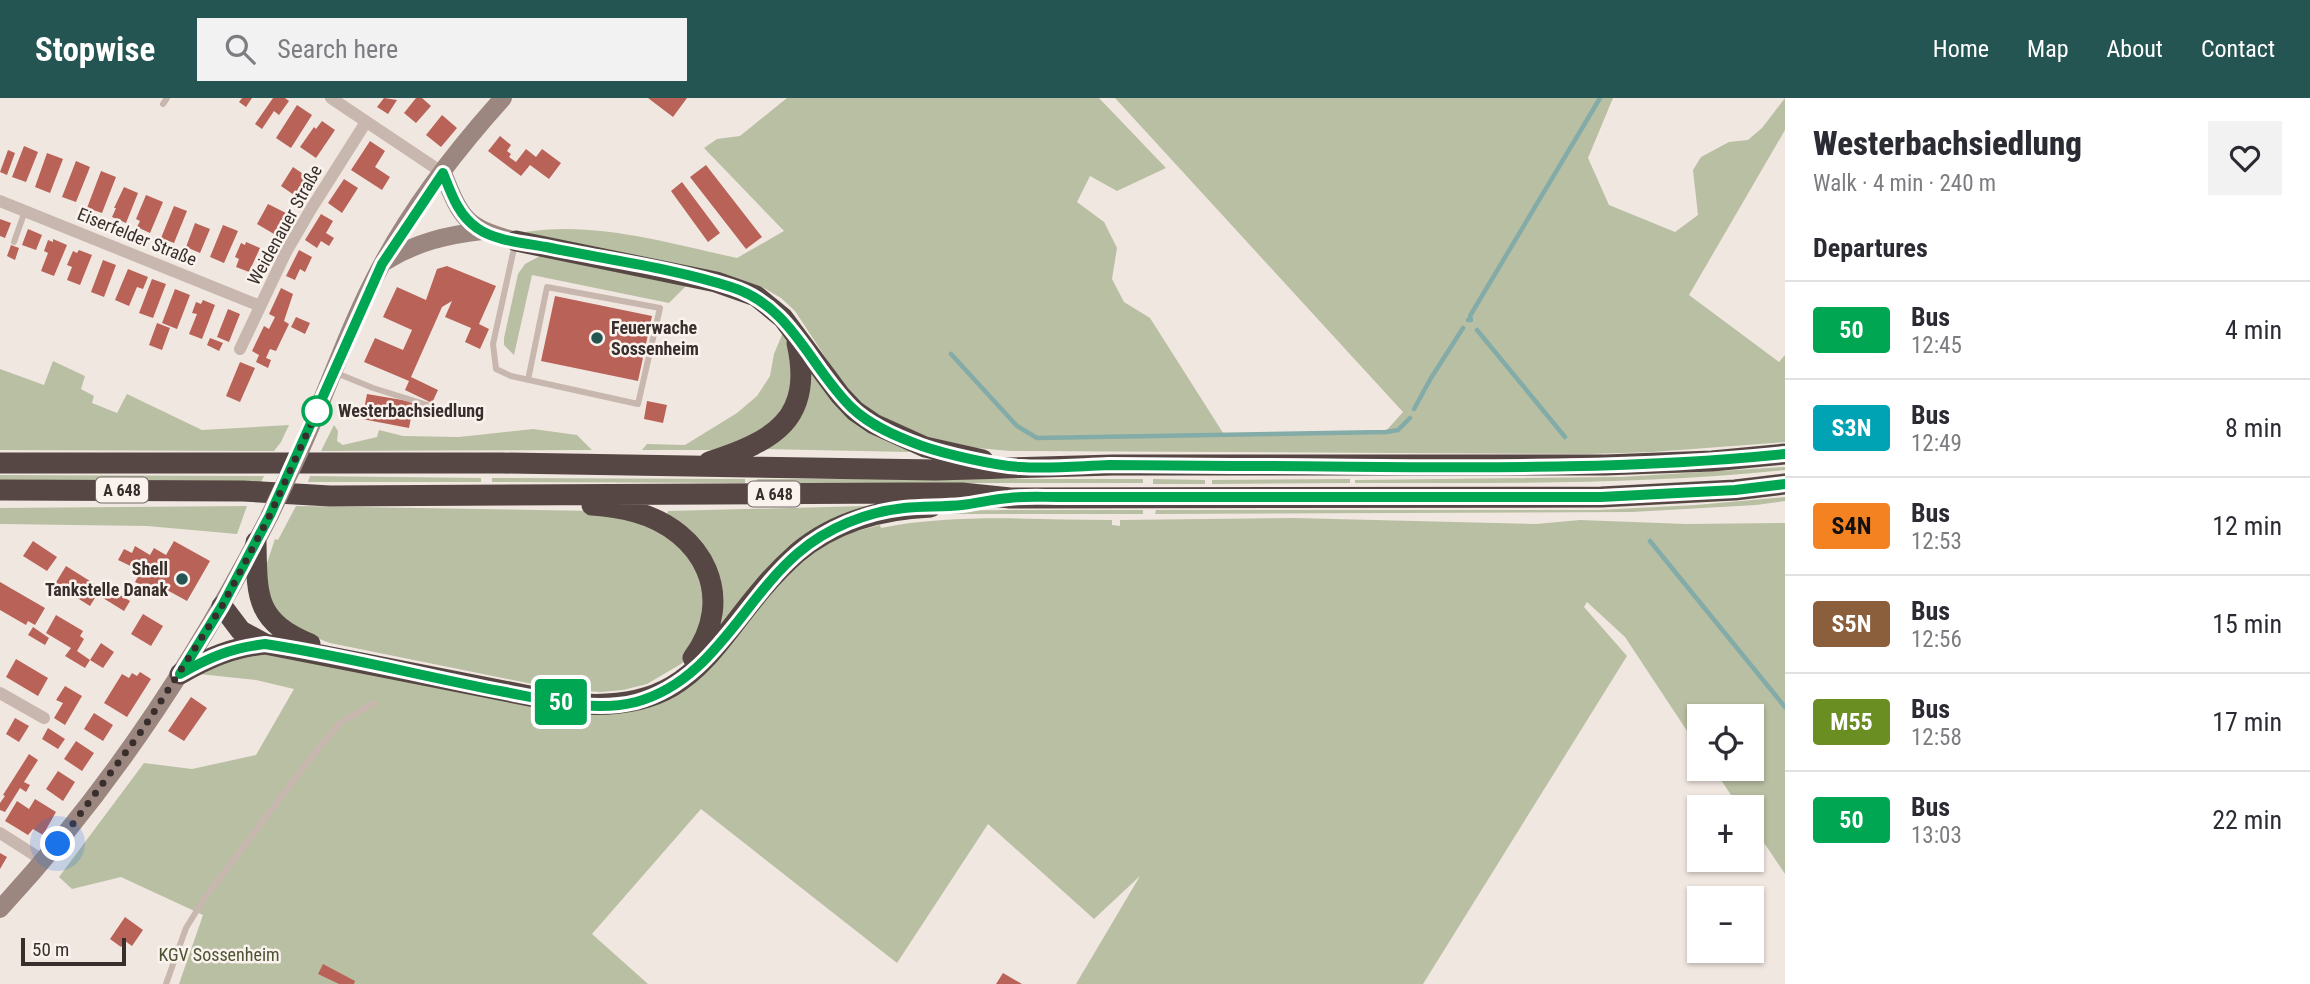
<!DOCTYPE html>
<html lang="en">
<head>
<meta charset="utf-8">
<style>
  :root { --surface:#fff; --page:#f2f2f3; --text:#2b2b33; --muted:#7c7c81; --line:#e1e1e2; --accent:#255552 }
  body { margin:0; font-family:"Roboto Condensed",sans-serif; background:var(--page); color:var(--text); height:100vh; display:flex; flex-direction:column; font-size:26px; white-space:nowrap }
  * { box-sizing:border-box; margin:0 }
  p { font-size:23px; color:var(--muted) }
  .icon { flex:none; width:38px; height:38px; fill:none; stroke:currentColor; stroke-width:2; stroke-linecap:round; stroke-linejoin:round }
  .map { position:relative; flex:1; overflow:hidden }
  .side { display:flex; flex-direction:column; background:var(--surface); width:525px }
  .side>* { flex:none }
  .badge { padding:0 14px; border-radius:5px; font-size:24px; line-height:46px }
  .fabs { position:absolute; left:1687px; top:606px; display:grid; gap:14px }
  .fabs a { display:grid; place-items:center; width:77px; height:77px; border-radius:0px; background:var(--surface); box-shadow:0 2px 5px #0004; font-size:35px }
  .scale { position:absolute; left:21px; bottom:18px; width:105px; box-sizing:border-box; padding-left:7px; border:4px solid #382e2c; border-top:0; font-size:19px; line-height:24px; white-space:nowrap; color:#382e2c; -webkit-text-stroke:5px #f9f2ed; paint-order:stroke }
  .you { position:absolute; width:35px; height:35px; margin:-18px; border:5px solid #fff; border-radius:50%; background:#1a73e8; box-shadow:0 0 0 10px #1a73e833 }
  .map>.badge { position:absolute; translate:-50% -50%; box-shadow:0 0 0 4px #fff }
  h2 { padding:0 28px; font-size:26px; line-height:63px }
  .round { display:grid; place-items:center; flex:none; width:74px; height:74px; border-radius:0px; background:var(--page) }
  .overview { display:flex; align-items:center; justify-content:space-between; height:119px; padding:0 28px }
  h1 { font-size:33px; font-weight:800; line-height:52px }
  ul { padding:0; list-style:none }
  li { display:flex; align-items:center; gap:21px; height:98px; padding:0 28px; border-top:2px solid var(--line) }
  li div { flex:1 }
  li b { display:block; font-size:26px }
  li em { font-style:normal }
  li .badge { min-width:77px; font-weight:700; text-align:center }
  header { display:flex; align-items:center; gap:42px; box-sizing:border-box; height:98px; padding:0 35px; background:var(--accent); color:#fff }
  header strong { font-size:33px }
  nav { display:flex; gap:38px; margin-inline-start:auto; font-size:24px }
  .search { width:490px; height:63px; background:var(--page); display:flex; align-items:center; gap:18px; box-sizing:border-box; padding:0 24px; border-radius:0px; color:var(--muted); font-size:26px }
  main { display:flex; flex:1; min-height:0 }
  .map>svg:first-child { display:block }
</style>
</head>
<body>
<header>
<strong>Stopwise</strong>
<div class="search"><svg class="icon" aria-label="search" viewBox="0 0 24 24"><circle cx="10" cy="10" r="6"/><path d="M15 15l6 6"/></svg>Search here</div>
<nav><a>Home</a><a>Map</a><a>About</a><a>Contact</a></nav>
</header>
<main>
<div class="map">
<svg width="1785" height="886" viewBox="0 0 1785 886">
  <rect width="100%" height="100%" fill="#f1e7e1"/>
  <path fill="#b9bfa2" d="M787 0H1099L1166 70 1117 93 1090 78 1077 104 1104 124 1117 150 1112 181 1124 204 1150 220 1225 338 1385 334 1403 314 1115 0H1613L1588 60 1609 107 1675 134 1698 117 1693 72 1701 59 1729 44 1748 42 1762 30 1785 0V32L1689 197 1779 264 1785 257V344L1652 354 1590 356 1011 353 942 347 908 336 861 306 845 289 795 213 781 200 762 189 719 175 530 137 525 134C595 123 668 145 737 160L784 133 704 50 717 41 740 38Z
    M540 158 687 187 669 205 532 177 514 257 504 247V240L518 176 525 166Z
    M784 232 793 255V292L771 327 749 340 715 352H642L647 346 685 347 737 315 757 298 770 278 774 256Z
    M53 263 85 278 81 291 94 298 92 305 117 315 127 296 202 332 289 327 281 344 274 353 0 352V271L44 287Z
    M810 268 907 350 909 354 759 351Z
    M334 327 338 333 337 343 343 347 377 339 379 332 403 338 459 339 533 331 577 337 592 352 321 353Z
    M1785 369V372C1642 387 1499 385 1355 385V382L1621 379Z
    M0 377 264 378 261 384 0 383Z
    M310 378 481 380V384H308Z
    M492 380 745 381V385L492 384Z
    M757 381H1143V385H756Z
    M1153 381 1205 382V386H1153Z
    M1350 381V385L1212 386V382Z
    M1785 399V403L1756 407 1632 414 1155 416 1156 412H1598L1696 407Z
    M247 408 237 436 147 428 0 426V410Z
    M296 408 596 413 657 428 693 461 707 505 692 555 681 566 647 586 623 592 601 594 557 591 330 545 309 537 278 518 265 488V471L275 441 278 442Z
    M866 408 718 536 721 509 667 416 668 413Z
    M1143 412V416H931L887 422 853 434 880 427 881 430C956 415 1036 422 1112 422V427L1120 428V422L1294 420 1536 426 1580 422 1686 426 1785 425V776L1752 727V709H1739L1713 670H1752V618H1699V651L1625 539 1587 504 1584 509 1627 558 1423 886H1076L1140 778 1094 821 988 726 897 865 701 711 592 836 648 886H179L203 817 121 779 72 791 59 779 144 665 192 671 256 657 294 591 256 582 199 576C221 557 242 554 271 554L564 610C587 612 611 615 633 611 705 596 737 525 784 477 800 461 820 446 840 436 891 409 949 413 1006 412 1052 412 1098 412 1143 412Z"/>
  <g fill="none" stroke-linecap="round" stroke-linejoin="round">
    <path stroke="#83aba7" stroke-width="4.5" d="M1468 222H1471L1470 218 1600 0
      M1477 232 1565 339
      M951 256 1017 328 1037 340 1386 334 1398 332 1410 320
      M1414 311 1431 280 1463 230
      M1650 443 1785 609"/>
  </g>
  <path fill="#b96257" d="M242 0H252L246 9 239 4Z
    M273 0H285L289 3 279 17 274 13 262 31 255 26Z
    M384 0 397 2 388 16 377 9Z
    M416 0H422L431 8 416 25 404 15Z
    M648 0H687L673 19Z
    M297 7 312 17 291 50 276 40Z
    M442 17 457 30 441 49 426 37Z
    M322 23 335 32 316 60 300 49 314 29 316 31Z
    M500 38 511 47 507 53 511 56 509 59 516 64 526 51 536 59 542 51 561 65 549 81 530 67 521 78 488 53Z
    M370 43 385 53 375 69 390 79 382 92 351 72Z
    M24 48 38 54 26 84 12 79Z
    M8 52 15 55 7 77 0 74Z
    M47 55 63 61 50 95 35 89Z
    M76 63 90 69 76 104 62 99Z
    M706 67 762 139 746 151 690 79Z
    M293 69 309 80 297 99 281 88Z
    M101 73 116 79 102 115 87 110Z
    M344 81 358 90 342 115 328 105Z
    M682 84 720 135 708 144 671 93Z
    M124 89 138 95 126 125 112 119 116 110H114Z
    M146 97 163 104 150 135 137 129 140 123 136 121Z
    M268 106 286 115 274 136 257 126Z
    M174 108 187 113 174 145 161 140Z
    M321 116 333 123 326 135 334 140 329 148 321 143 317 150 305 142Z
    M0 121 11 125 5 140 0 138Z
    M195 125 210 131 200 155 186 149Z
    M223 127 238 133 224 165 210 159Z
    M28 131 42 137 36 152 22 147Z
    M53 141 67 147 54 178 41 173 48 155 44 153 48 142 53 144Z
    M246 144 260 150 249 174 236 169 239 161 235 159 241 145 245 147Z
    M11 147 19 150 15 162 7 158Z
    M79 152 92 157 80 187 67 182 72 169 67 167 73 153 77 155Z
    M299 152 312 159 305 174 300 171 295 182 286 178Z
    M103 162 116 167 104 199 91 194Z
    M447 168 496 188 479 226 489 231 480 251 465 244 471 230 445 219 452 203 442 209 411 279 438 292 432 305 405 292 409 283 364 264 375 240 403 252 412 232 383 219 397 189 426 202 437 171Z
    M128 171 148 179 143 191 137 189 129 208 115 202Z
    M152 181 166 186 153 220 139 215Z
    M281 190 293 196 284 223 289 226 276 253 270 251 266 260 271 262 268 270 256 264 259 257 252 253 264 228 269 231 275 219 269 216Z
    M175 191 190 197 177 231 162 225Z
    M555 198 652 218 638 283 541 263Z
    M203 202 215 207 202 241 189 236 197 216 192 215 196 204 201 206Z
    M228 211 240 216 229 244 217 239Z
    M296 219 310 225 305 236 291 229Z
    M157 225 170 230 162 252 149 247Z
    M210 240 223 245 219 253 207 247Z
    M240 264 255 270 240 304 226 298Z
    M367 296 414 304 409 330 362 321Z
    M647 303 667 307 663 325 644 321Z
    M33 443 57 459 47 473 23 458Z
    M174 443 210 463 187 503 156 486 152 493 135 484 141 473 118 462 124 451 132 455 135 448 150 457 154 450 166 457Z
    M66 468 101 490 90 508 55 486Z
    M0 484 45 510 35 527 28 523 26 527 0 512Z
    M109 490 130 503 124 513 103 500Z
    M143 516 163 528 151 548 131 536Z
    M56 517 83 533 80 538 84 541 77 553 90 562 85 570 65 558 71 550 46 535Z
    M33 529 49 540 45 547 28 537Z
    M101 545 114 554 103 570 90 562Z
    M16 561 48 580 38 598 6 579Z
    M140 574 151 581 127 619 104 605 122 576 129 580 132 575 137 578Z
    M65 588 82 598 65 627 54 620 63 605 56 602Z
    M191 599 207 610 184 643 168 633Z
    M94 615 113 627 103 643 84 631Z
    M15 620 29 628 19 644 6 636Z
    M48 630 65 641 58 651 42 641Z
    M76 643 94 655 82 673 64 661Z
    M29 656 38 662 24 684 30 687 26 694 20 690 5 714 0 712V705L5 698 3 697Z
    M58 673 75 684 63 703 46 691Z
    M35 701 56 714 43 737 33 731 28 737 5 723 17 703 29 711Z
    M0 755 7 759 0 771Z
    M125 819 143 832 132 848 125 843 121 849 110 841Z
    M323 866 355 883 354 886H339L318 876Z
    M1003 875 1022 886H996Z"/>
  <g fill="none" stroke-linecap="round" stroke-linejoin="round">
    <path stroke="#c8b7ae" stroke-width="6" d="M163 6 167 0
      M14 144 25 113
      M515 146 493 246 496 271 511 278 638 306 660 210 547 189 528 282
      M334 274 373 290 447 313
      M166 886 186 830 204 801 309 662 340 625 374 605"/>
    <path stroke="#c8b7ae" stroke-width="12" d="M331 0 443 75
      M0 103 260 208
      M240 251 286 154 311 111 366 24
      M0 595 44 620
      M0 735 44 763"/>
    <path stroke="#9c8680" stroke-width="18" d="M443 75C462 123 466 129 516 143
      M386 163C417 144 447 137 482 133
      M300 353C328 292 349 227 381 168 413 108 458 50 503 0
      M0 811C108 694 198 559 270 417"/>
    <path stroke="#574744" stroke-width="21" d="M516 143 716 184 756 198 783 220 840 297 855 313 874 326 925 349 983 362
      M709 364C774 343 814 321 797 245
      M0 365H502L936 372 1113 367H1605L1712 363 1785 356
      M0 392 243 393 330 398 904 395H962L1010 400 1601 399 1735 392 1785 386
      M592 407C606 408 621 410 635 414 704 433 737 500 693 560
      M256 444C257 499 255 523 310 546
      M222 508 241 533 265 546 560 604C707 623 709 533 797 455 835 423 883 411 931 409
      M180 576C210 559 231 550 265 546"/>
    <path stroke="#9c8680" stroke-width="18" d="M270 417 300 353"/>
  </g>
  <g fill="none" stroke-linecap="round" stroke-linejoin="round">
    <g stroke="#fff" stroke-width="16">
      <path id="line" d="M1785 356C1602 375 1416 368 1232 368 1191 368 1150 367 1109 367 1080 368 1050 371 1021 369 996 368 945 356 922 348 897 339 871 328 852 310 809 268 792 208 731 189 672 170 608 162 546 149 525 145 495 143 477 130 458 117 451 95 443 75L382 166 270 417 222 508 180 576C210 559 231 550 265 546 344 558 422 578 500 593 543 601 592 615 636 604 713 583 742 503 798 455 827 430 866 414 904 410 923 408 943 409 962 407 978 405 994 401 1009 400 1025 398 1041 399 1057 399H1601L1735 392 1785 386"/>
    </g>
    <use href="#line" stroke="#00a651" stroke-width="10"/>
    <path stroke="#382e2c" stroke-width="7" stroke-dasharray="0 12.6" d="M58 746 143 631 222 508 270 417 317 313"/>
  </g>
  <g fill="#255552" stroke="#f9f2ed" stroke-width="2.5">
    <circle cx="597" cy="240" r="7"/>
    <circle cx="182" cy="481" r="7"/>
  </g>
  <circle fill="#fff" stroke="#00a651" stroke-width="3.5" cx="317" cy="313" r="14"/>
  <g text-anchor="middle" stroke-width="5" stroke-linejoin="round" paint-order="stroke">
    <g fill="#f9f2ed" stroke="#726966" stroke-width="2">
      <rect x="96" y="379.5" width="52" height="25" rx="5"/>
      <rect x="748" y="383.5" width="52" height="25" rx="5"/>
    </g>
    <g font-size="16" font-weight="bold" fill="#382e2c">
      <text x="122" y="398">A 648</text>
      <text x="774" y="402">A 648</text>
    </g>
    <g font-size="18" fill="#382e2c" stroke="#f9f2ed">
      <text transform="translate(285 127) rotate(-61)" y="6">Weidenauer Straße</text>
      <text transform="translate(137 139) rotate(22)" y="6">Eiserfelder Straße</text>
    </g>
    <g font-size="18" font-weight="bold" fill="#382e2c" stroke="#f9f2ed" text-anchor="start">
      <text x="611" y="236">Feuerwache<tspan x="611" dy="21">Sossenheim</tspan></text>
      <text x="168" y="477" text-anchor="end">Shell<tspan x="168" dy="21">Tankstelle Danak</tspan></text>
    </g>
    <g font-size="18" font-weight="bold" fill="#382e2c" stroke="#f9f2ed" text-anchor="start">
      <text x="338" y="319">Westerbachsiedlung</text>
    </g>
    <g font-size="18" fill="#4b5332" stroke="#f9f2ed">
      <text x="219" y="863">KGV Sossenheim</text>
    </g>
  </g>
</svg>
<div class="fabs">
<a><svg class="icon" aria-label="locate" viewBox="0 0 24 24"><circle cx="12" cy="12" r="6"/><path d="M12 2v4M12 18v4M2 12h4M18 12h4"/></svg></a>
<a>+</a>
<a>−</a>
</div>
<div class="scale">50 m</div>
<div class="you" style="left:58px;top:746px"></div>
<b class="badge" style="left:561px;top:604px;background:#00a651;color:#fff">50</b>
</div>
<section class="side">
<div class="overview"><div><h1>Westerbachsiedlung</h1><p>Walk · 4 min · 240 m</p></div><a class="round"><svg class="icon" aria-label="heart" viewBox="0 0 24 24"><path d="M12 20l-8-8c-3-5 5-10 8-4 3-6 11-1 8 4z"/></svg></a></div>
<h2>Departures</h2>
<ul>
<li><span class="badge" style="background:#00a651;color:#fff">50</span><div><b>Bus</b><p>12:45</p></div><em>4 min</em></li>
<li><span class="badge" style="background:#00a3b4;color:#fff">S3N</span><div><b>Bus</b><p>12:49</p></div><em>8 min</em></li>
<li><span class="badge" style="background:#f58220;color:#111">S4N</span><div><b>Bus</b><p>12:53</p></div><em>12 min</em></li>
<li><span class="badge" style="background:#8b5e3c;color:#fff">S5N</span><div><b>Bus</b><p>12:56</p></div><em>15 min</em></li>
<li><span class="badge" style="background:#6b8e23;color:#fff">M55</span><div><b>Bus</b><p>12:58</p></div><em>17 min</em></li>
<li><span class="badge" style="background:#00a651;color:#fff">50</span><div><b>Bus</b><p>13:03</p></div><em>22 min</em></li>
</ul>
</section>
</main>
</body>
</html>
